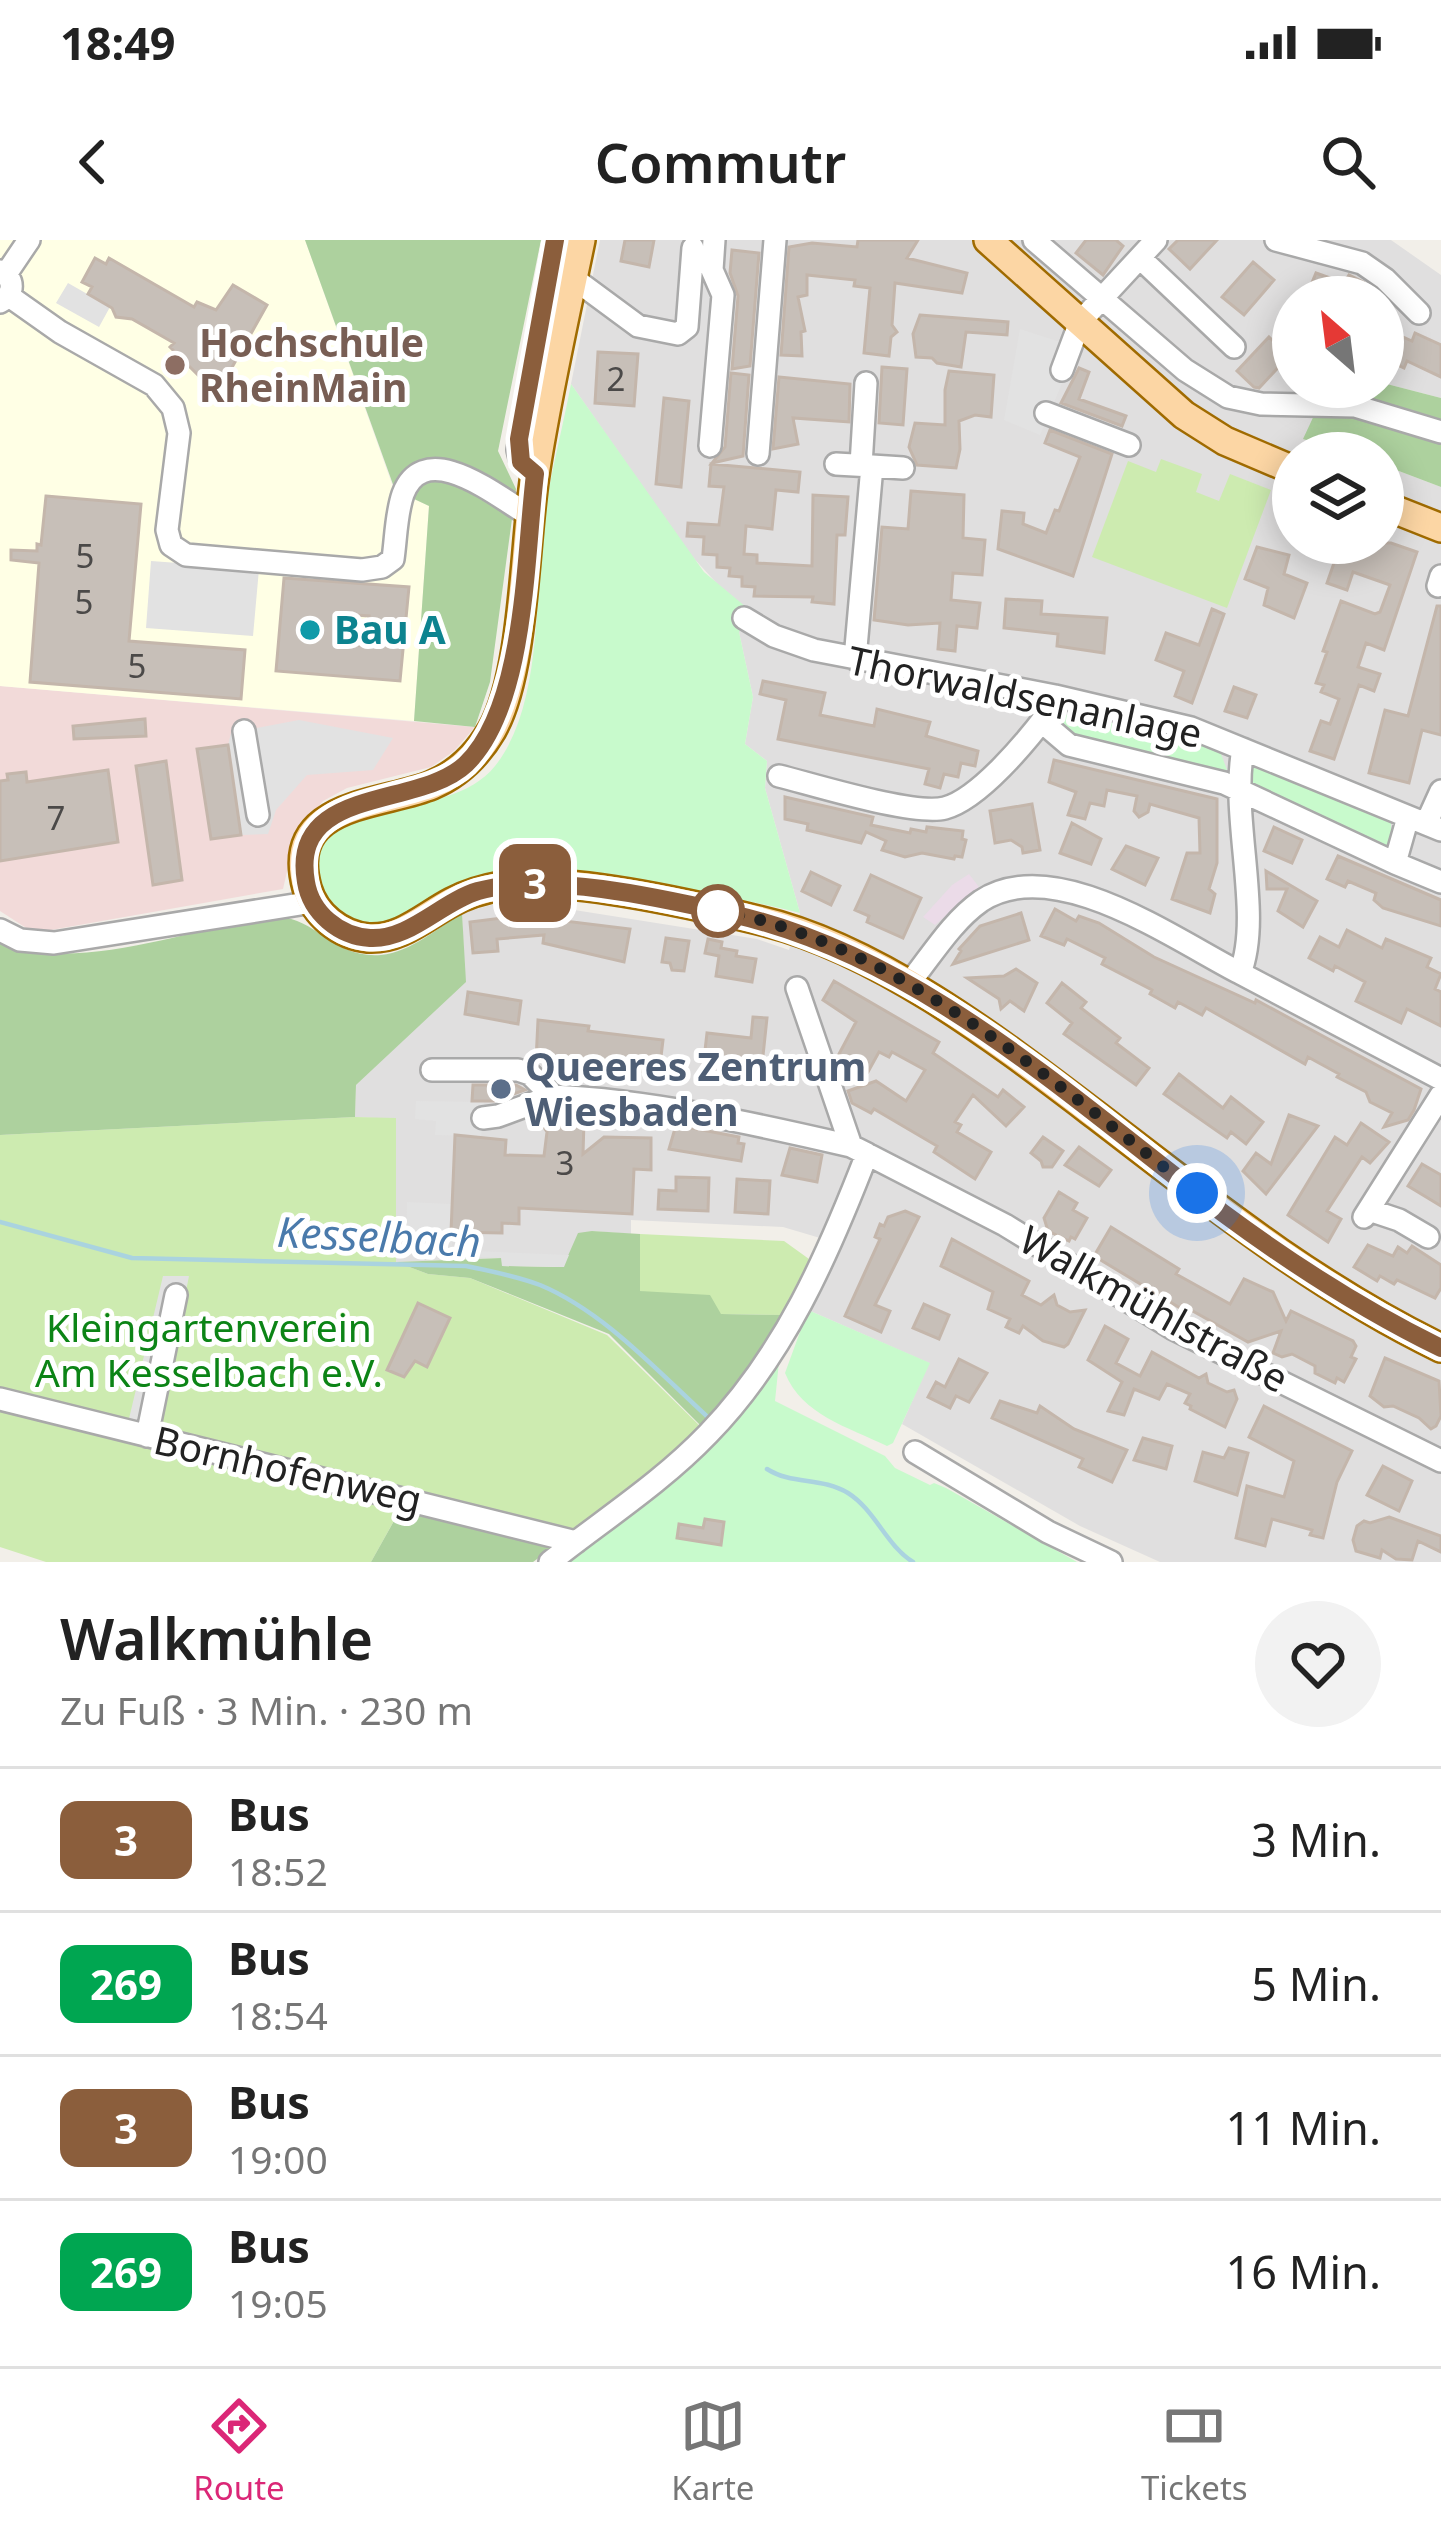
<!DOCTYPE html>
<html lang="de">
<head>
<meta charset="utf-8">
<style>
  :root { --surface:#fff; --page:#f2f2f2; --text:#222; --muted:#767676; --line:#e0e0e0; --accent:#db2777 }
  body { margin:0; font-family:"Noto Sans",sans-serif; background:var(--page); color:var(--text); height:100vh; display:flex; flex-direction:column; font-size:45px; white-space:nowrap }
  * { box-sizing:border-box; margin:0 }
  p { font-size:39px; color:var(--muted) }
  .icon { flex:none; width:66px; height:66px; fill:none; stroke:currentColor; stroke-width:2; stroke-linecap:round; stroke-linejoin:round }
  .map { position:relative; height:1322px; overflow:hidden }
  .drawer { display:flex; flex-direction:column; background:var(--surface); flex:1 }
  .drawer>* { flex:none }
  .badge { padding:0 24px; border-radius:18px; font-size:42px; line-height:78px }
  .needle { width:78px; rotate:332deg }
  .buttons { position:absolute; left:1272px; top:36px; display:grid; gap:24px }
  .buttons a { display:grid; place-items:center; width:132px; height:132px; border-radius:50%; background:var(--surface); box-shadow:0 6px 30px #0003; font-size:60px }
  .you { position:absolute; width:60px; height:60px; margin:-30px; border:9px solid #fff; border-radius:50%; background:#1a73e8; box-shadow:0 0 0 18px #1a73e833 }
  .map>.badge { position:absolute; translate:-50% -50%; box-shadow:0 0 0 6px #fff }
  .round { display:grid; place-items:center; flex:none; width:126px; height:126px; border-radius:63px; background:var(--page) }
  .overview { display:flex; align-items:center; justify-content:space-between; height:204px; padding:0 60px }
  h1 { font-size:57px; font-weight:600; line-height:90px }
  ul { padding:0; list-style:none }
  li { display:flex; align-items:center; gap:36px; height:144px; padding:0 60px; border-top:3px solid var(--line) }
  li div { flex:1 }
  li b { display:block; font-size:45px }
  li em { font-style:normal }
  li .badge { min-width:132px; font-weight:700; text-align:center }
  .status { display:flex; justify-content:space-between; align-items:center; height:84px; padding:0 60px; background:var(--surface); direction:ltr }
  .status svg { height:33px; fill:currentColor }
  header { display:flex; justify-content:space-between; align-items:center; height:156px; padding:0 60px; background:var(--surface); font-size:54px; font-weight:600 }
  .menu { display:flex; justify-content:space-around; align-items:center; height:168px; border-top:3px solid var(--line); background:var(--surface); font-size:33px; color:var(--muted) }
  .menu a { display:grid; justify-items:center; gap:6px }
  .menu .selected { color:var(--accent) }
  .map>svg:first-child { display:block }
</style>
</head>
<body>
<div class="status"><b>18:49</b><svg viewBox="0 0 49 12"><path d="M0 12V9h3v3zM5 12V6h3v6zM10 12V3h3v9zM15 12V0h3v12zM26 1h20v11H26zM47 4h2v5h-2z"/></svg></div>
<header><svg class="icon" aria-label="back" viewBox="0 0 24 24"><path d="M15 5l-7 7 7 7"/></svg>Commutr<svg class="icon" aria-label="search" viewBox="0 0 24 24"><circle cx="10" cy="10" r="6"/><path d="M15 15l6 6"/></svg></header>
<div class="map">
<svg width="1441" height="1322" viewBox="0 0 1441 1322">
  <rect width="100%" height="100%" fill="#f2efe9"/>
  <path fill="#e0dfdf" d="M600 0H1391L1441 35V158L1383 143V57H1293V147H1318L1317 201 1351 213H1293V303H1383V225L1441 247V1322H1160L1080 1286 902 1184 929 1123 808 1070 837 1003 783 987 631 980V994L592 991 564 1027 501 1018 396 1022V879L355 877 356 845 465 742 462 673 495 664 524 662 757 699 789 710 800 673 765 548 767 521 745 504 753 457 739 392 722 349 689 313 571 144Z"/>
  <path fill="#f2dad9" d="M0 446 475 487 454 511 431 527 347 548 323 561 296 592 283 649 34 693 0 671Z"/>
  <path fill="#ebdbe8" d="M969 634 979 647 935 685 923 677 952 645Z"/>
  <path fill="#ffffe5" d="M0 0H305L394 250 429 266 414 481 0 446Z"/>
  <path fill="#cdebb0" d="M1161 219 1202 234 1196 252 1219 261 1230 234 1271 250 1227 368 1092 317 1128 221 1156 232Z
    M355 877 396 878V1022L428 1034 470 1038 607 1095 703 1189 671 1219 574 1291 410 1252 371 1322H46L0 1307V895Z
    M640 994 784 1001 809 1019 785 1075 721 1074 640 1051Z"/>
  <path fill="#add19e" d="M305 0H541L498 211 516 249 490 442 475 487 414 481 429 266 395 250Z
    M1383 143 1441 158V184L1320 157 1318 147H1383Z
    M1317 169 1376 174 1441 197V247L1383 225V213H1351L1303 199Z
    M462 673 466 742 356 845 355 877 0 895V703C81 734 189 687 272 678 315 673 330 719 381 715 411 712 438 688 462 673Z
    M592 991 640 994V1051L710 1055 721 1074 785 1075 757 1128 703 1188 609 1094 470 1038 428 1034 396 1022 502 1018V1026L563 1027 578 993Z
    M404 1263 563 1300 533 1322H371Z"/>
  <path fill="#c8facc" d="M571 144 704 332 752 372 739 392 753 457 745 504 767 521 765 548 800 673C744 659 688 649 630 640 589 633 546 624 504 631 454 639 396 698 353 682 337 677 322 658 320 643 303 544 444 590 495 526 542 467 535 359 543 287 549 239 562 191 571 144Z
    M1072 470 1212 506 1221 514 1227 530 1216 531 1070 498 1058 483Z
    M1261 524 1391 580V607L1387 609 1251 551 1247 539 1251 528Z
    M808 1070 930 1123 893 1203 887 1206C848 1187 802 1175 785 1133Z
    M780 1112 775 1161 885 1216 895 1228 930 1245 934 1243 946 1248 1077 1322H562Z"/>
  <path fill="#e2e2e2" d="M68 43 110 67 99 87 56 63Z
    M1020 89 1063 103 1069 127 1040 195 1004 180Z
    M151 321 259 329 253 396 146 388Z
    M299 480 393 498 373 530 307 535 276 570 268 594 241 595 228 505 231 493Z
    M416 861 484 862 481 896 435 895 436 881 415 879Z
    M407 962 452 964V1010L569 1015 564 1027 502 1026 501 1018 406 1014Z
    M163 1036H189L157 1195 127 1187Z"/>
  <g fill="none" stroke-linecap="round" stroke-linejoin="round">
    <path stroke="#aad3df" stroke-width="4.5" d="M0 982 132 1018 466 1026C491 1031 516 1036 540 1045 605 1072 659 1133 711 1180
      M767 1229C792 1245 822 1237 848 1253 875 1270 886 1305 913 1322"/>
  </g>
  <path fill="#c7bfb8" stroke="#c4b6ab" stroke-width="3" fill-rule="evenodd" d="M625 0H654L649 27 621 21Z
    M858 0H918L907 18 967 33 962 53 895 43 892 85 897 92 891 97 889 116 864 113 870 48 854 46 855 40 807 35V55L798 57 805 91 801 92 802 116 781 115 789 7 812 3 857 7Z
    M1086 0H1116L1123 6 1103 35 1076 13Z
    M1178 0H1217L1190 29 1169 9Z
    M732 10 759 13 750 126 732 129 738 56 730 33Z
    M95 18 106 24 109 18 194 67 197 62 216 70 233 45 267 65 217 154 170 107 174 103 132 79 116 77 112 68 88 54 92 47 82 42Z
    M1253 22 1274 40 1244 75 1222 57Z
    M1316 33 1344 43 1349 35 1363 42 1353 57H1306Z
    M920 75 1008 82 1007 95 966 92 961 127 937 123 932 118 916 117 913 94Z
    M1383 88 1412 101 1415 93 1441 105V137L1407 121 1404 128 1383 118Z
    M1269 97 1289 116 1259 148 1254 147 1237 131Z
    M598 112 638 114 634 166 595 163Z
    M882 127 907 129 903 185 879 183Z
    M1079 128 1089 132 1079 159 1126 176 1122 186 1061 163Z
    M949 131 994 135 991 177 975 175 959 181 960 209 956 228 917 225 909 207 915 183 945 185V150Z
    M731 133 749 135 743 216 712 223 725 207Z
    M779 137 850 144 849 182 793 178 798 204 773 209Z
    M664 158 689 161 681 247 656 244Z
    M1050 190 1112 214 1073 336 998 309 1002 271 1024 273 1023 284 1046 293 1055 270 1059 271 1080 217 1045 203Z
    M711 224 800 232 798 252 776 250 772 289 746 286 744 314 757 315V323L812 326 813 255 848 257 845 295H837L834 364 812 362 813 357 754 356 755 347 742 346V337L729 336 730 328 717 327V315L703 314 704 297 687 296 688 283 719 285 724 247 709 246Z
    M911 251 964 255 963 298 985 300 982 335 953 333 951 360 980 363 977 388 957 386 955 411 938 409 940 383 908 385 874 380 882 287 908 289Z
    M46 256 141 264 129 401 245 410 241 459 30 442 39 323 11 320V310L37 311V304L41 305Z
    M1341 303H1391L1417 312 1384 410 1366 403 1358 427 1380 434 1374 451 1359 445 1334 519 1310 511 1321 481 1330 484 1339 459 1321 452 1324 445 1316 443 1327 412 1323 411 1341 361 1375 374 1380 372 1390 345 1353 332 1347 350 1327 343Z
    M1257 307 1289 315 1284 334 1307 343 1294 378 1264 365 1268 348 1245 339Z
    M284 338 409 347 400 441 276 431ZM341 374 369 376 366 406 338 404Z
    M1006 359 1042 361 1041 374 1107 378 1104 413 1057 406 1058 394 1004 388Z
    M1437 366H1441V495L1422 490 1409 543 1369 533 1385 470 1408 476Z
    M1212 369 1224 374 1192 463 1175 456 1184 431 1156 420 1166 393 1199 405Z
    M763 441 825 453 820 475 874 486 877 469 930 482 926 496 978 511 975 526 961 523 958 537 944 534 940 548 925 544 929 529 778 499 786 460 760 454Z
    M1234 447 1256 455 1247 478 1225 471Z
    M145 479 146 496 74 499 73 486Z
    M228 505 241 595 211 599 197 509Z
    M1054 520 1217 559V623L1209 649 1215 654 1210 673 1172 659 1187 613H1200L1199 578 1150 564 1148 572 1139 577 1134 571 1137 556 1107 550 1104 566 1090 563 1085 579 1068 575 1076 552 1049 542Z
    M166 521 182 640 153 645 136 526Z
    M108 530 118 602 0 621V541L8 540 7 534 26 532 27 542Z
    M785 557 873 577 871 585 910 593 911 589 926 592 927 587 963 591 962 599 966 600 962 617 955 616 954 619 922 613 905 617 882 610 886 601 866 592 861 603 807 590 808 584 785 579Z
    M1032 564 1040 610 1023 613 1022 607 1011 600 995 603 990 571Z
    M1072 583 1101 599 1091 624 1060 613Z
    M1274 587 1302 600 1292 623 1264 611Z
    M1126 606 1158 618 1145 645 1112 629Z
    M1338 616 1441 660V686L1383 668 1374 660 1376 653 1348 641 1345 647 1327 639Z
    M1266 631 1317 661 1303 687 1278 671 1287 649H1267Z
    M811 632 840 646 831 665 802 651Z
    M871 635 921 658 903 698 867 682 869 676 855 670Z
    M520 669 549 672 548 679 630 689 624 722 543 703 544 695 497 699 498 711 473 713 470 682 519 676Z
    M1055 669 1076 681 1079 676 1099 683 1154 717 1255 763 1256 760 1421 849 1414 870 1408 880 1384 887 1392 873 1370 862 1366 852 1337 837 1339 834 1308 817 1305 824 1206 768 1202 775 1178 762 1175 768 1150 754 1152 750 1102 724 1105 718 1067 699 1064 705 1041 696Z
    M1021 673 1029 700 953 724 961 711 959 709 980 686Z
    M1347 690 1382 708 1386 699 1431 718 1427 727 1441 734 1435 749 1441 752V786L1407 769 1401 783 1356 761 1365 742 1335 726 1333 731 1309 718 1320 697 1339 707Z
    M666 698 689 701 684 731 672 730 670 723 662 722Z
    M708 699 722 702 721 708 737 711 736 716 756 719 752 742 716 736 719 716 705 713Z
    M1016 729 1037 743 1024 771 1010 761 1001 769 999 759 967 738 1004 736Z
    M834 741 939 802 933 813 998 857 1003 850 1024 867 1006 886 973 855 955 882 961 885 957 892 991 912 975 939 934 912 937 906 874 869 871 873 852 863 848 851 876 841 906 861 925 830 892 812 889 817 879 812 868 832 839 814 856 782 823 760Z
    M1062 743 1086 762 1081 768 1120 798 1116 803 1149 828 1136 845 1064 794 1072 783 1047 763Z
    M468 752 521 761 518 784 465 774Z
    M753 777 767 778 762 825 704 819 707 793 751 798Z
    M538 780 589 786 588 791 663 800 659 833 536 821Z
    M1179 834 1223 868 1231 857 1263 882 1246 904 1231 892 1227 898 1164 854Z
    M473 845H516L525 850 494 861H472Z
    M1289 875 1318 886 1266 954 1243 931 1256 913 1271 924Z
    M539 879 584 881 583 914 604 897 651 898V930L634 929 632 974 519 968V984L502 983V993L451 992 455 895 506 900 505 915 544 916 547 892Z
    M1361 883 1389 902 1370 923 1362 917 1327 971 1341 979 1328 1002 1288 975 1335 897 1347 905Z
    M676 885 739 897 738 903 744 904 741 921 669 909Z
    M1043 897 1063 911 1052 927H1043L1041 921 1031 913Z
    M1079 907 1111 930 1099 946 1065 925Z
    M790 908 822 915 817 942 782 935Z
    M1422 924 1441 935V966L1408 946Z
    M676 937 709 938 708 971 658 969 659 950 676 951Z
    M737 939 770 941 768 974 735 972Z
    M1059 952 1077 963 1073 970 1087 978 1075 999 1071 997 1069 1001 1048 991 1044 978Z
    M905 971 919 977 875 1065 890 1071 881 1092 845 1076 880 999 875 997 880 984 884 986 888 977Z
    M1111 987 1179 1029 1176 1034 1230 1064 1244 1039 1273 1052 1286 1081 1291 1071 1353 1101 1356 1106 1351 1117 1356 1119 1344 1142 1337 1138 1335 1143 1315 1133V1126L1292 1114 1282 1117 1273 1113 1281 1091 1248 1102 1182 1065 1180 1068 1094 1016Z
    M952 999 1029 1041 1022 1055 1041 1065 1054 1055 1057 1065 1070 1072 1085 1070 1068 1104 1064 1107 1043 1101 1023 1086 1019 1093 1006 1087 1010 1079 988 1069 993 1052 941 1026Z
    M1368 1005 1393 1016 1398 1007 1407 1013 1412 1006 1441 1025V1048L1435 1058 1397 1040 1394 1044 1380 1036 1377 1041 1354 1027Z
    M418 1063 450 1078 427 1127 415 1121 404 1137 387 1130Z
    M924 1064 949 1075 939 1099 913 1088Z
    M1105 1086 1128 1099 1116 1123 1140 1136 1152 1112 1199 1138 1206 1134 1208 1143 1227 1152 1234 1150 1237 1159 1225 1187 1190 1169 1191 1166 1185 1163 1190 1154 1167 1144 1159 1159 1134 1149 1124 1175 1108 1171 1122 1142 1088 1120Z
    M1385 1118 1439 1141 1441 1176 1436 1186 1431 1189 1419 1178 1393 1166 1384 1167 1370 1156Z
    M959 1119 987 1133 969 1162 956 1156 950 1168 928 1157 936 1142 945 1147Z
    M1000 1161 1037 1173 1040 1166 1074 1189 1127 1210 1112 1242 1079 1227 1083 1219 992 1178Z
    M1264 1166 1352 1211 1337 1242 1323 1298 1310 1295 1312 1290 1272 1279 1265 1306 1236 1298 1247 1246 1284 1257 1294 1221 1249 1197Z
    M1143 1198 1172 1206 1166 1229 1134 1220Z
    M1229 1208 1248 1213 1237 1255 1195 1241 1203 1212 1224 1218Z
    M1383 1226 1412 1241 1399 1271 1367 1255Z
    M1389 1277 1441 1296V1312L1418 1301 1412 1320 1396 1319 1382 1310 1380 1318 1356 1311 1353 1300 1357 1286 1364 1281 1370 1283Z
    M705 1279 724 1282 721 1305 677 1298 679 1284 703 1288Z"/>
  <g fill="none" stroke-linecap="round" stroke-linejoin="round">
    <g stroke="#a9a9a9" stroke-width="26">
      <path id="minor" d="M1034 0 1185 130 1228 157 1261 164 1355 166 1441 192
        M1276 0 1362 23 1385 39 1419 73
        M1140 18 1234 107
        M0 31C15 38 15 54 0 62
        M6 34 29 0
        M573 38 638 86 678 94 687 87 693 8
        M9 56 60 92 154 145 173 168 179 193 167 290 171 305 186 315 362 330 382 327 393 319C396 298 396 274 403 254 425 196 498 257 530 276
        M1062 130 1080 82 1156 0
        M1046 173 1129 205
        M710 206 723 55 712 30 714 0
        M758 214 775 0
        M836 224 872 226 855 419
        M861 225 866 143
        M872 226 903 228
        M535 234 521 222 518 210 555 0
        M1438 346 1441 336
        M744 378 774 396 814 410 1055 456 1191 488 1441 590
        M1042 482 1069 505 1224 543 1395 623
        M244 491 258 575
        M1243 509C1230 578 1263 675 1240 733L1441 839
        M779 536C815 545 914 576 945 568 979 559 1027 501 1048 473
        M1408 577 1395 623 1441 642
        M1426 584 1441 551
        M0 690 20 700 54 703 313 662
        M907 746C930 718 951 682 981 661 1054 613 1172 698 1240 733
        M432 830H518L530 834 552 856C648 860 756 884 851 906
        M483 878 498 876 552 856
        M867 914 1005 985 1172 1088 1441 1221
        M1369 970 1399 980 1428 997
        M1364 977 1441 855
        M0 1159 576 1302
        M147 1196 176 1055
        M915 1212 1048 1292 1111 1322
        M550 1322C603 1280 661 1243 708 1194 784 1116 828 1015 867 914L851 906 797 748"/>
    </g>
    <g stroke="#a06b00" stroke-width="32">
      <path id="major" d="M581 0C565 78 547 156 535 235 524 304 525 432 492 490 478 514 458 534 432 545 382 566 283 561 307 648 315 675 340 695 368 698 401 700 425 676 452 662 467 654 484 649 501 646 561 634 695 665 758 680 877 707 1001 803 1097 876 1208 961 1315 1047 1441 1108
        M988 0 1184 175 1225 201 1293 230
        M1383 265 1441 288"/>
    </g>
    <use href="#minor" stroke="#fff" stroke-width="21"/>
    <use href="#major" stroke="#fcd6a4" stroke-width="27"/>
  </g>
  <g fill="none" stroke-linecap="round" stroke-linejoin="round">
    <g stroke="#fff" stroke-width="27">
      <path id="line" d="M555 0 519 199 521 222 535 234C525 315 526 466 466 524 419 569 289 545 306 642 311 673 339 696 370 698 410 700 441 662 478 651 549 632 661 658 732 674 922 717 1071 859 1223 973 1292 1024 1363 1070 1441 1108"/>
    </g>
    <use href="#line" stroke="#8b5e3c" stroke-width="18"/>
    <path stroke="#222" stroke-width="12" stroke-dasharray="0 21.6" d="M718 671C891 699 1056 844 1197 953"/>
  </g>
  <circle fill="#8d6e63" stroke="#fff" stroke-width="4.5" cx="175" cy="125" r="12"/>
  <circle fill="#0f9aa8" stroke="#fff" stroke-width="4.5" cx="310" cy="390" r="12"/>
  <circle fill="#fff" stroke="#8b5e3c" stroke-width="6" cx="718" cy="671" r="24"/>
  <circle fill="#5c6f8a" stroke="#fff" stroke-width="4.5" cx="501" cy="849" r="12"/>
  <g text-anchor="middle" stroke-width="10" stroke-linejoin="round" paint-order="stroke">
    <g font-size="33" fill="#4b4948">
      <text x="616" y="151">2</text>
      <text x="85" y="328">5</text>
      <text x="84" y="374">5</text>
      <text x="137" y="438">5</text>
      <text x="56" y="590">7</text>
      <text x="565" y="935">3</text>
    </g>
    <g font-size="39" font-weight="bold" fill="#785e54" stroke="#fff" text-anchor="start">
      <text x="199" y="117">Hochschule<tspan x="199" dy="45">RheinMain</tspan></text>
    </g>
    <g font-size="39" font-weight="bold" fill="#0d838f" stroke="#fff" text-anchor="start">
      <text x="334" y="404">Bau A</text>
    </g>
    <g font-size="39" fill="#222" stroke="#fff">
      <text transform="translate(1025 457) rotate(12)" y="14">Thorwaldsenanlage</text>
      <text transform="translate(1154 1069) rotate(29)" y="14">Walkmühlstraße</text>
      <text transform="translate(288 1230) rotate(13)" y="14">Bornhofenweg</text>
    </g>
    <g font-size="39" font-weight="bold" fill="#4e5e75" stroke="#fff" text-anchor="start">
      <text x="525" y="841">Queeres Zentrum<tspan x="525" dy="45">Wiesbaden</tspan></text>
    </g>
    <g font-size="39" fill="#0c8416" stroke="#fff">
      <text x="209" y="1102">Kleingartenverein<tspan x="209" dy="45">Am Kesselbach e.V.</tspan></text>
    </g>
    <g font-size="42" font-style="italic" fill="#4a7aab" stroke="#fff">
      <text transform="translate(379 997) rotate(3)" y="15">Kesselbach</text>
    </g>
  </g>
</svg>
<div class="buttons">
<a><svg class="needle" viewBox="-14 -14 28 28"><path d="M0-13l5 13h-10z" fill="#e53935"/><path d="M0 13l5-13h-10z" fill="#767676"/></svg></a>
<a><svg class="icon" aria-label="layers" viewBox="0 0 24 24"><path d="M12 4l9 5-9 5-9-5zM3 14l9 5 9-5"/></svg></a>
</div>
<div class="you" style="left:1197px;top:953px"></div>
<b class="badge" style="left:535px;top:643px;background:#8b5e3c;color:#fff">3</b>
</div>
<section class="drawer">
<div class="overview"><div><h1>Walkmühle</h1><p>Zu Fuß · 3 Min. · 230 m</p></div><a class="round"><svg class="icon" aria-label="heart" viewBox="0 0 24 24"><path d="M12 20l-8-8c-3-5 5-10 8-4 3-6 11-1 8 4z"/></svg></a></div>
<ul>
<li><span class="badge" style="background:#8b5e3c;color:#fff">3</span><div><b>Bus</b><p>18:52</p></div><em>3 Min.</em></li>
<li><span class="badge" style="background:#00a651;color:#fff">269</span><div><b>Bus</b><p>18:54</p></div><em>5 Min.</em></li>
<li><span class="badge" style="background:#8b5e3c;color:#fff">3</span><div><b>Bus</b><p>19:00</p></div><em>11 Min.</em></li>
<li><span class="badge" style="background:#00a651;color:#fff">269</span><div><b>Bus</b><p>19:05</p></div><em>16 Min.</em></li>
</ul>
</section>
<nav class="menu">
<a class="selected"><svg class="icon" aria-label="directions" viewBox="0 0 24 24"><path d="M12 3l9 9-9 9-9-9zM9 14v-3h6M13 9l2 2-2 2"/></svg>Route</a>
<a><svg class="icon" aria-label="map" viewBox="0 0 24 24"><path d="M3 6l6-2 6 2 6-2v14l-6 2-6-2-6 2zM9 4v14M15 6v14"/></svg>Karte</a>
<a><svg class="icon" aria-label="tickets" viewBox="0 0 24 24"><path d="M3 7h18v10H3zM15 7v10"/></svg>Tickets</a>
</nav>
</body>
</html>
